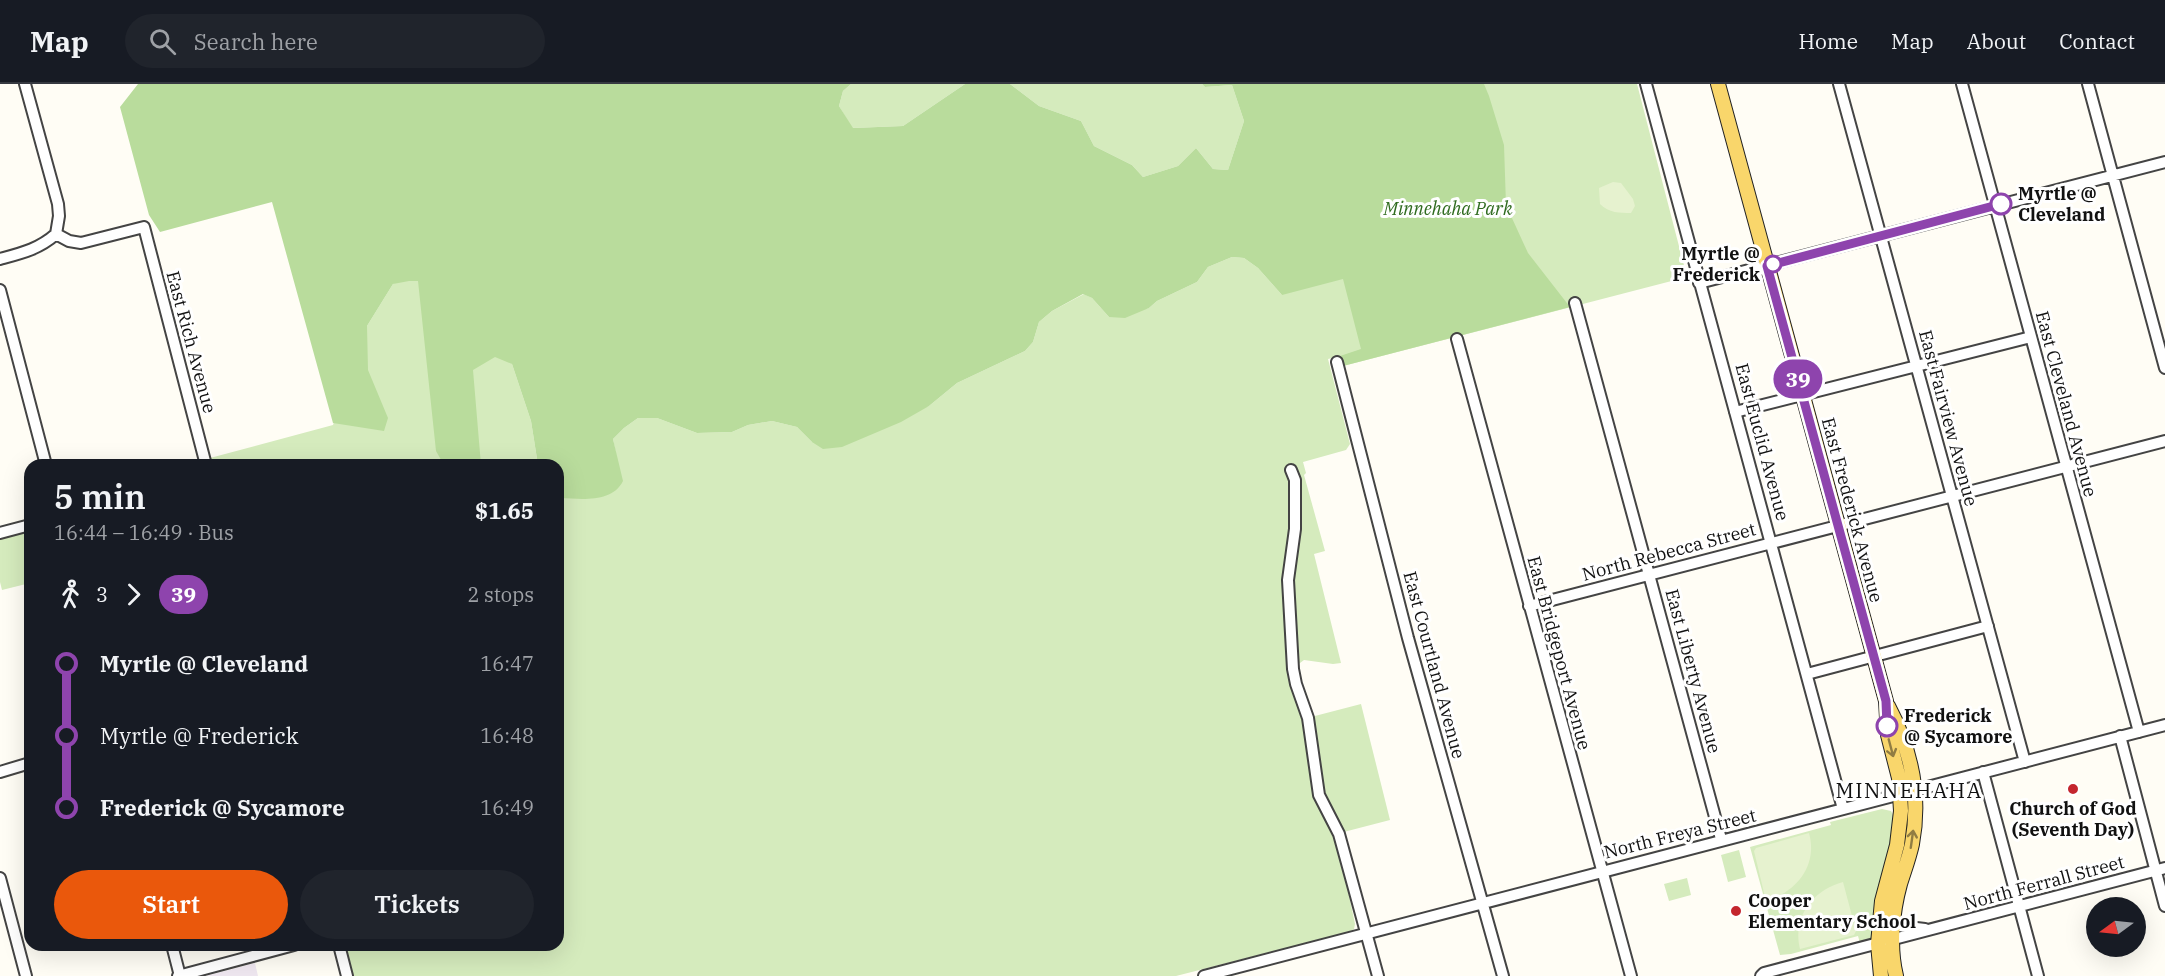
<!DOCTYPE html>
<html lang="en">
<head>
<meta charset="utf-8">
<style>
  :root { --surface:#171b24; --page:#20242c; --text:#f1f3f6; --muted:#9ea1a6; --line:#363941; --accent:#ea580c }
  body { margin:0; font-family:"IBM Plex Serif",serif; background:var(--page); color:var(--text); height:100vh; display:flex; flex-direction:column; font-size:22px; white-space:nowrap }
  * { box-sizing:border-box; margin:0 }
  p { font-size:20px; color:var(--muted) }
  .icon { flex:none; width:33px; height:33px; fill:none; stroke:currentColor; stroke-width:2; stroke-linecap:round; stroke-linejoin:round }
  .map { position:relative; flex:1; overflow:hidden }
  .drawer { position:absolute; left:24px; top:375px; width:540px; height:492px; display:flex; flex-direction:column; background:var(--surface); border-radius:18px; box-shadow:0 6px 24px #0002 }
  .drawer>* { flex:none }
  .badge { padding:0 12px; border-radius:20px; font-size:21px; line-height:39px }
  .needle { width:39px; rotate:255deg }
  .fabs { position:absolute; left:2086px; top:813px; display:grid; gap:12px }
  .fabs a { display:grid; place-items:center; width:60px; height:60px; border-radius:50%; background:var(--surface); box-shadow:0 6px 24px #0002; font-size:30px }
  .map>.badge { position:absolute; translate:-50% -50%; box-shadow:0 0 0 3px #fff }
  .legs { display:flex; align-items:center; gap:9px; height:66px; padding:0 30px; font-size:20px }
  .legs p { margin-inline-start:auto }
  .head { display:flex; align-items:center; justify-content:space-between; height:102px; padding:0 30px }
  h1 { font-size:33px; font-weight:600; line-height:45px }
  .cta { display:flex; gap:12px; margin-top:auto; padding:12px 30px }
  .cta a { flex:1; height:69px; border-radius:36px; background:var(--accent); color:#fff; font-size:24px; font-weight:600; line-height:69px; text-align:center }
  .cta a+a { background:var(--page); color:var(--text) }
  ul { padding:0 30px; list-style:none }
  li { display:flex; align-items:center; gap:21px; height:72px; font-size:22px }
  li i { display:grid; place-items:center; width:9px; height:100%; margin:0 8px; background:currentColor }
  li i::after { content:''; width:15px; height:15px; margin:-8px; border:4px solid; border-radius:50%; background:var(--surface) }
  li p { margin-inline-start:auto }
  li:first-child i { background:linear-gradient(#0000 50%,currentColor 0) }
  li:last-child i { background:linear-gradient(currentColor 50%,#0000 0) }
  header { display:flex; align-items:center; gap:36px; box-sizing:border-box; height:84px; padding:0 30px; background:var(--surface); border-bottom:2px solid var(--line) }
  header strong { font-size:28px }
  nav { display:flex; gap:33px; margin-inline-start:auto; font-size:21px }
  .search { width:420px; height:54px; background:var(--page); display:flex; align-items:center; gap:15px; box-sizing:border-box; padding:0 21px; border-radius:33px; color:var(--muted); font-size:22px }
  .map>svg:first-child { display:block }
</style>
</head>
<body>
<header>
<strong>Map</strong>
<div class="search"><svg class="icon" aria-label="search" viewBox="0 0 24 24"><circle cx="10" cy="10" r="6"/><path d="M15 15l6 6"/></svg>Search here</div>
<nav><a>Home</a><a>Map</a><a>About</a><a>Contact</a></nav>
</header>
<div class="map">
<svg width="2165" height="892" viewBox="0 0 2165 892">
  <rect width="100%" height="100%" fill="#fffdf5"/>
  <path fill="#eee6ef" d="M255 879 258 892H206Z"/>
  <path fill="#d5ebbd" d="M851 0H965L903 42 852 44 839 22 843 7Z
    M1010 0H1202L1205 3 1232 1 1244 37 1228 86 1213 85 1196 64 1178 82 1143 93 1132 81 1094 62 1081 37 1039 22Z
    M1247 0H1637L1687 193 1343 282 1340 272 1328 275 1350 360 1346 366 1303 378 1306 389 1304 391 1325 467 1314 470 1341 579 1333 580 1304 576 1296 582 1311 633 1361 620 1390 736 1336 750 1355 840 1354 845 1349 848 1176 892H352L344 861H558V411L561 414 617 375 613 355 624 344 638 334H657L697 349 732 348 748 341 772 337 797 343 812 358 929 322 957 299 1025 267 1033 258 1039 238 1052 227 1084 210 1092 214 1109 233 1149 224 1157 217 1197 198 1208 183 1232 173 1244 174 1258 184 1282 211Z
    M433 176 512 280 531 337 538 381H212L210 374 333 341 367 242 393 200Z
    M30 446V499L2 506 0 498V454Z
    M1882 725 1891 727C1903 744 1879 797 1875 817 1873 830 1873 843 1871 855L1860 859 1858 852 1791 870 1780 871 1750 763 1831 741 1830 738Z
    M1739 766 1746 793 1728 798 1721 771Z
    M1687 794 1691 811 1669 817 1664 800Z"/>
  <path fill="#b9dc9c" d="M138 0H851L843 7 839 22 853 44 903 42 965 0H1010L1039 22 1081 37 1094 62 1132 81 1143 93 1178 82 1196 64 1213 85 1228 86 1244 37 1232 1 1205 3 1202 0H1484L1489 12 1504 61 1506 121 1528 169 1570 223 1343 282 1340 272 1361 265 1343 195 1282 211 1258 184 1244 174 1232 173 1208 183 1197 198 1157 217 1149 224 1125 234 1109 233 1092 214 1083 210 1052 227 1039 238 1033 258 1025 267 957 299 929 322 901 338 842 363 823 365 812 358 797 343 772 337 748 341 732 348 697 349 657 334H638L624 344 613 355 623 397C612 419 582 415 561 414L558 411V381H538L531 337 512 280 495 273 473 286 481 381H444L436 367 418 197H409L393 200 367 242 368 286 388 334 384 347 333 339 272 118 160 148 149 131 120 23Z"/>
  <path fill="#e6f2cf" d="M1613 98 1621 99 1633 115 1635 122 1631 129C1620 129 1609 129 1600 120L1599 104Z
    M1809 749C1818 781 1797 808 1766 817L1754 767 1756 764Z
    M1843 798 1856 847 1854 851 1800 865C1792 833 1813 806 1843 798Z"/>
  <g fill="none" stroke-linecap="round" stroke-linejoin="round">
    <g stroke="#444" stroke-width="14">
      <path id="minor" d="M25 0 58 120 59 132 56 150
        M1646 0 1843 725
        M1839 0 2025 678
        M1962 0 2139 648
        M2088 0 2165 284
        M56 150 69 157 81 159 144 143 206 381
        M0 175C22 169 39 165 56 150
        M1699 199 2165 78
        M0 206 46 381
        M1575 219 1721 755
        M1457 255 1631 892
        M1337 278 1408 554 1503 892
        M1735 328 2031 253
        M1291 386 1295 396V445L1288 496 1293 585 1296 600 1308 634 1319 711 1339 750 1378 892
        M0 449 30 441
        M1529 522 2165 357
        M1807 590 1988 542
        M2120 652 2165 822
        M0 688 30 679
        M1983 688 2038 892
        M0 794 26 892
        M1894 834 1899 842 1925 845
        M172 861 180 892
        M339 861 347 892
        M178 892 294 861
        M1204 892 2165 641
        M1761 892 1764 889 2165 784"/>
    </g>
    <g stroke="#222" stroke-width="16">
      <path id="major" d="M1718 0 1886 617 1888 651 1899 694 1901 727 1897 761 1882 817 1878 860 1881 892
        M1888 622C1911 665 1921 712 1912 760 1909 774 1904 787 1900 800 1892 829 1889 863 1896 892"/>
    </g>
    <use href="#minor" stroke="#fff" stroke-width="10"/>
    <use href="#major" stroke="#f9d66b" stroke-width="14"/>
  </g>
  <defs><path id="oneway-shaft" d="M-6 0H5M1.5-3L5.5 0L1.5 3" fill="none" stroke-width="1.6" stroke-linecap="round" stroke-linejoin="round" transform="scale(1.5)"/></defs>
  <g stroke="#917d42">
    <use href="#oneway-shaft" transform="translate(1891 664) rotate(75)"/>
    <use href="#oneway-shaft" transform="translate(1912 755) rotate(-82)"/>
  </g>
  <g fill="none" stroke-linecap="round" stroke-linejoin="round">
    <g stroke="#fff" stroke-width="14">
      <path id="line-1" d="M1887 642 1886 617 1880 595 1767 182 2001 120"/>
    </g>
    <use href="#line-1" stroke="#8e44ad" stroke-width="9"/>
  </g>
  <g fill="#fff" stroke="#8e44ad" stroke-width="3">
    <circle cx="2001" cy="120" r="10"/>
    <circle cx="1773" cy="180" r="8"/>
    <circle cx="1887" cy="642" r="10"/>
  </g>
  <g fill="#c4262e" stroke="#fff" stroke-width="2">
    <circle cx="2073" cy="705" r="6"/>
    <circle cx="1736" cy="827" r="6"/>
  </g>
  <g text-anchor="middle" stroke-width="6" stroke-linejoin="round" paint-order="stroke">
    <g font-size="18" font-weight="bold" fill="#111" stroke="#fff" text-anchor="start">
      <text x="2018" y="116">Myrtle @<tspan x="2018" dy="21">Cleveland</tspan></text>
      <text x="1760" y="176" text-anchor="end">Myrtle @<tspan x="1760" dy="21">Frederick</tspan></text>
      <text x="1904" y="638">Frederick<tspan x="1904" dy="21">@ Sycamore</tspan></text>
    </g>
    <g font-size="18" font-style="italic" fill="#2f6b1f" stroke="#fff">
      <text x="1448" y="131">Minnehaha Park</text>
    </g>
    <g font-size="18" fill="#111" stroke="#fff">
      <text transform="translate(191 258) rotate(75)" y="6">East Rich Avenue</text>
      <text transform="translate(2066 320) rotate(75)" y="6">East Cleveland Avenue</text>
      <text transform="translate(1948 334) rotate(75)" y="6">East Fairview Avenue</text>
      <text transform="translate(1762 358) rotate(75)" y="6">East Euclid Avenue</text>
      <text transform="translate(1852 426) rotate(75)" y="6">East Frederick Avenue</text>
      <text transform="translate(1669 468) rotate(-15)" y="6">North Rebecca Street</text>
      <text transform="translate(1559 569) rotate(75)" y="6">East Bridgeport Avenue</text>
      <text transform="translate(1434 581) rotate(75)" y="6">East Courtland Avenue</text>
      <text transform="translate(1693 587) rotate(75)" y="6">East Liberty Avenue</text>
      <text transform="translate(1680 750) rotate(-14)" y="6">North Freya Street</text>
      <text transform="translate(2044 799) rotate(-15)" y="6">North Ferrall Street</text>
    </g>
    <g font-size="18" font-weight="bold" fill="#111" stroke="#fff">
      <text x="2073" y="731">Church of God<tspan x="2073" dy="21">(Seventh Day)</tspan></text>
      <text x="1748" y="823" text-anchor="start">Cooper<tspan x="1748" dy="21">Elementary School</tspan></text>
    </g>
    <g font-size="21" letter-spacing="1.5" fill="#111" stroke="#fff">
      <text x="1909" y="714">MINNEHAHA</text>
    </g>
  </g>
</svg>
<div class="fabs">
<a><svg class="needle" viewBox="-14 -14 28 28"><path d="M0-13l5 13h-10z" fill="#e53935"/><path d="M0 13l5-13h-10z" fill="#9ea1a6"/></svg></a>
</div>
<b class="badge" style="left:1798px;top:295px;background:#8e44ad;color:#fff">39</b>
<section class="drawer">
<div class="head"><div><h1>5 min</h1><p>16:44 – 16:49 · Bus</p></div><b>$1.65</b></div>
<div class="legs"><svg class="icon" aria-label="walk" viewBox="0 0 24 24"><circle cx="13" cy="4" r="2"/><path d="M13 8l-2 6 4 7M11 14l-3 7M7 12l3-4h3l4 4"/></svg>3<svg class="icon" aria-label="forward" viewBox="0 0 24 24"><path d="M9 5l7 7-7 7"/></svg><b class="badge" style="background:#8e44ad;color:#fff">39</b><p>2 stops</p></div>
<ul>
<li><i style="color:#8e44ad"></i><b>Myrtle @ Cleveland</b><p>16:47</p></li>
<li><i style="color:#8e44ad"></i><span>Myrtle @ Frederick</span><p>16:48</p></li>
<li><i style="color:#8e44ad"></i><b>Frederick @ Sycamore</b><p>16:49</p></li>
</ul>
<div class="cta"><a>Start</a><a>Tickets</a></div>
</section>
</div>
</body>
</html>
